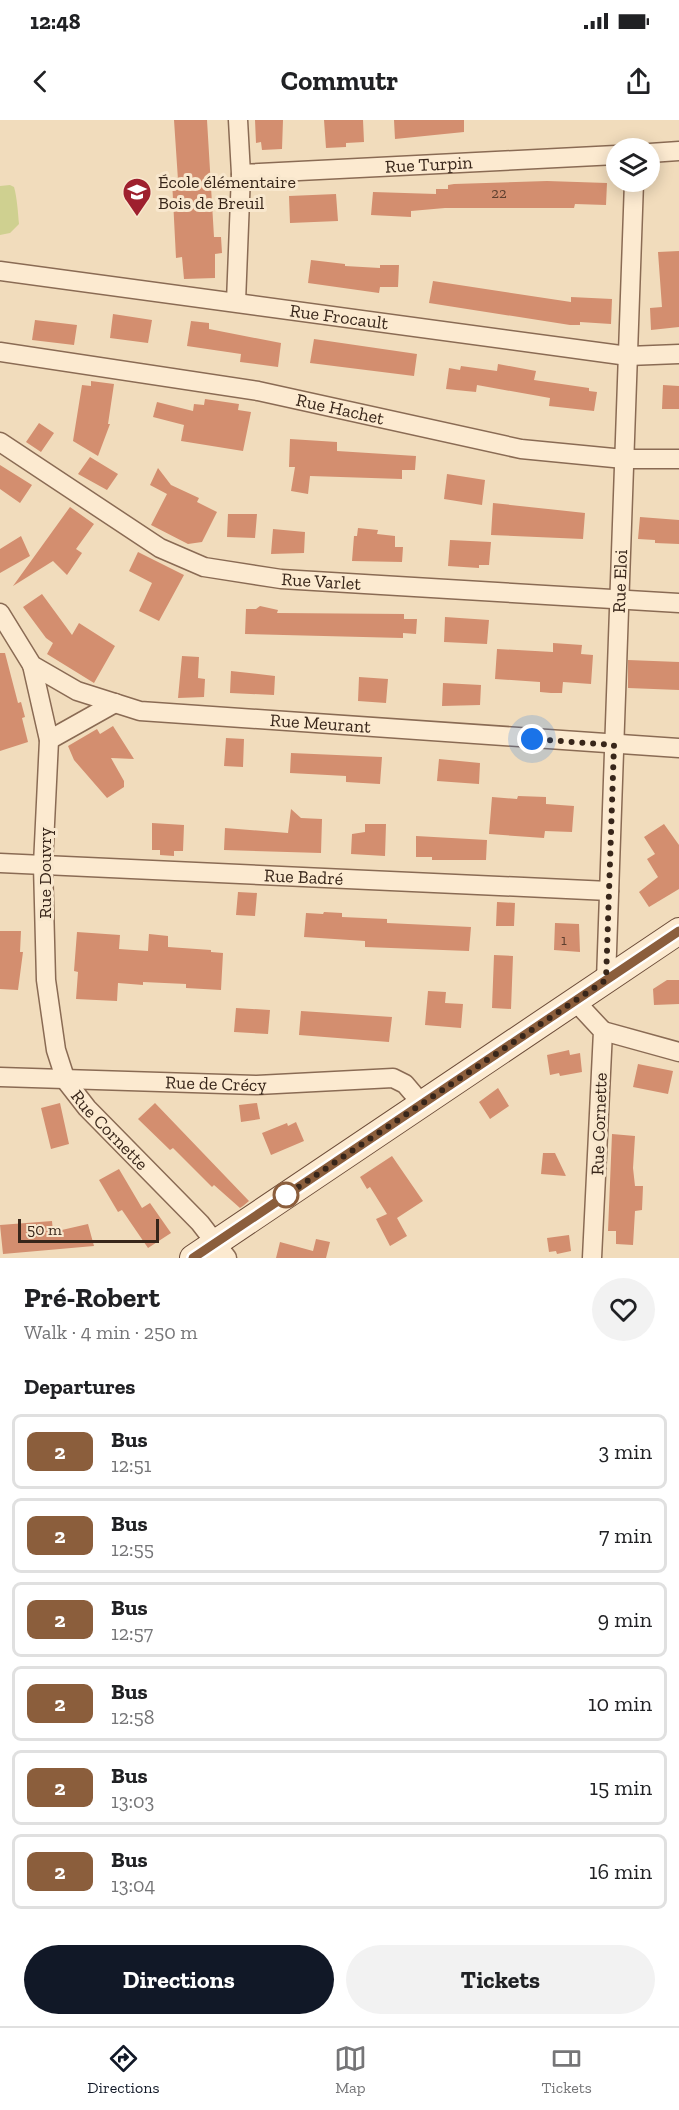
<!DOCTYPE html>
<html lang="en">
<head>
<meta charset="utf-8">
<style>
  :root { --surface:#fff; --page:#f2f2f2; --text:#202124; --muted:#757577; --line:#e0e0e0; --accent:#111827 }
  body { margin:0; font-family:"Zilla Slab",serif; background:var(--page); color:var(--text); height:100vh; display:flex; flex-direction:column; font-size:22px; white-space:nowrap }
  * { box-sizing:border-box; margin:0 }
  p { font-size:20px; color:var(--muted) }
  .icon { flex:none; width:33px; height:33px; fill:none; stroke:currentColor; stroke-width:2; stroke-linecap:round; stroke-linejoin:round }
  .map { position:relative; height:1138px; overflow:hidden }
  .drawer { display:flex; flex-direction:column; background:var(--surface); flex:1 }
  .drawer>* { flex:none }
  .badge { padding:0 12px; border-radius:9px; font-size:21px; line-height:39px }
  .controls { position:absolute; left:606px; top:18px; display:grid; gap:12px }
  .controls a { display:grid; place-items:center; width:54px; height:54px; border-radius:50%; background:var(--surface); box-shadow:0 3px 15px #0003; font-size:30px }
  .scale { position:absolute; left:18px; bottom:15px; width:141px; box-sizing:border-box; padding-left:6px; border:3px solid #38261a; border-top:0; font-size:16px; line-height:21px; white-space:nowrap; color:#38261a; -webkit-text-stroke:4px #f8e7cd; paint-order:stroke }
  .you { position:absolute; width:30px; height:30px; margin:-15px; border:4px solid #fff; border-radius:50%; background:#1a73e8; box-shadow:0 0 0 9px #1a73e833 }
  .map>.badge { position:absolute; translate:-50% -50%; box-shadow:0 0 0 3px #fff }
  h2 { padding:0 24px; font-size:22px; line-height:54px }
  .round { display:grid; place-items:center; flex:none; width:63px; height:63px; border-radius:32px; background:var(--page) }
  .head { display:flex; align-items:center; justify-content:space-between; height:102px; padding:0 24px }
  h1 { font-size:28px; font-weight:700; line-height:45px }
  .button { display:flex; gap:12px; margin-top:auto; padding:12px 24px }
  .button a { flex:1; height:69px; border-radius:36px; background:var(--accent); color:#fff; font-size:24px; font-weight:700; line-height:69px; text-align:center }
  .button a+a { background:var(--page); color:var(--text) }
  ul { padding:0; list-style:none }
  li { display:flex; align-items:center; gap:18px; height:75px; margin:0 12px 9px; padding:0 12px; border:3px solid var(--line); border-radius:9px }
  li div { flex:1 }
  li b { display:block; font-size:22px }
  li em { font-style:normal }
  li .badge { min-width:66px; font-weight:700; text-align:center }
  .status { display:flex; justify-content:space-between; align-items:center; height:42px; padding:0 30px; background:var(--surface); direction:ltr }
  .status svg { height:16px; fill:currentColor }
  header { display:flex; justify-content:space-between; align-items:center; height:78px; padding:0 24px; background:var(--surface); font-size:27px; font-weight:700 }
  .dock { display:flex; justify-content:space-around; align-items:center; height:84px; border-top:2px solid var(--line); background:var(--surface); font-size:16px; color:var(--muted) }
  .dock a { display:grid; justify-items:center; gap:3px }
  .dock .current { color:var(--accent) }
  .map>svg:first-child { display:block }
</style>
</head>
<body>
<div class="status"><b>12:48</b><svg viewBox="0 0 49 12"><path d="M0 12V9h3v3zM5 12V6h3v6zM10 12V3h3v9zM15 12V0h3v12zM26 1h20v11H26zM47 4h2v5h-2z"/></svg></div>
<header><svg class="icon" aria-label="back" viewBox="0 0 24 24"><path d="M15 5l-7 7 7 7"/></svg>Commutr<svg class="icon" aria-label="share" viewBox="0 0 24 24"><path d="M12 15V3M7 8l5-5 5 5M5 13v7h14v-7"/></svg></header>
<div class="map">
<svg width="679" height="1138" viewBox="0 0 679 1138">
  <rect width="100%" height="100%" fill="#f1dcbc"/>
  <path fill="#cfd090" d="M10 65 14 67C17 77 18 93 19 104L10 113 0 115V66Z"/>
  <path fill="#d38e6f" d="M174 0H207L214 117H221L222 133 215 134V158L184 159 182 137 176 138 172 60H178Z
    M255 0H283L282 29 262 30 261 22 256 23Z
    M324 0H363L364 22 346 23V27L326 28Z
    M394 0H464V12L395 19Z
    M547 61 607 63 606 85 575 84 574 88H445L411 91V97L371 95 373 72 436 74V69H448V65L454 64Z
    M336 74 338 101 290 103 289 76Z
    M679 131V207L651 210 650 188 662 187 658 132Z
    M311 140 345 144V146L380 148V145H399L398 167H380L379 173 308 163Z
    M433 161 571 182V177L612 179 611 204 580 202V205H570L429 183Z
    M113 194 152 200 148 223 110 218Z
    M35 200 77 205 74 225 32 220Z
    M191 201 209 203V209L281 223 278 247 240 242 241 234 187 226Z
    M314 219 417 234 414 256 310 243Z
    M498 244 536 251 534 260 589 268V271L597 272 594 291 549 286 550 278 477 265 476 272 446 269 449 248 460 250 461 246 497 251Z
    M91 261 114 264 108 304H110L98 336 73 321 82 265 91 266Z
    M663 265 679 266V289H662Z
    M205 279 239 284 238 290 251 292 243 331 181 321 184 305 153 297 157 282 193 291 194 284 204 285Z
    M39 303 54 313 41 332 26 322Z
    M290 319 337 322V331L416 336 415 350H402V359L310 356 308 374 291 371 295 347H289Z
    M90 337 118 354 107 370 78 354Z
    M0 345 32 365 20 383 0 369Z
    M158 348 171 365 199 378 197 382 217 392 202 422 188 424 151 405 167 374 150 365Z
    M447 354 485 360 482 385 444 379Z
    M493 383 585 393 583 419 491 415Z
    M70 387 94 404 76 429 82 433 67 455 53 441 13 466Z
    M228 394H257L255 418 227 417Z
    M640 397 679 400V424L655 423V420L638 419Z
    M358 408 378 410 377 414 395 416V427H403L402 442 352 441 354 416H357Z
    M273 409 305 412 304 433 271 434Z
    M21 416 30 436 0 453V429Z
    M450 420 491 422 489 445H479V448L448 446Z
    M138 432 184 455 159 501 139 491 152 463 129 451Z
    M42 474 72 515 79 503 115 526 94 563 47 534 53 523 46 518 23 487Z
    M260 486 278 490 277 493 404 494V499H417L416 514 403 513V518L245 514 246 489H256Z
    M445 497 489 500 487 524 444 522Z
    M553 523 582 525 581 534 593 535 591 564 563 562 562 573H551L540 572V562L495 559 497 529 553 532Z
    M0 533H5L18 583 21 582 25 597 22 598 28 622 0 631Z
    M182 536 199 537 198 558 205 559 204 577 178 578Z
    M628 540 679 542V570L628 568Z
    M231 551 275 556 274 575 230 573Z
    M359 557 388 559 386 583 358 581Z
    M443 563 481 565 480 585 442 586Z
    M113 606 134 639 111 638 124 661V667L107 678 74 640 68 626 97 609 100 614Z
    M226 618 244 619 243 647 224 646Z
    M291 633 382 637 380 664 346 662V656L290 653Z
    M439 639 480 643 479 664 437 661Z
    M518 676 546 677V684L574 686 572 712 545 711 544 718 489 714 492 677 517 679Z
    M291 689 301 698 322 699 321 733 224 730 225 708 288 713Z
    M152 703 184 705 183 731H174V736L160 735V730H152Z
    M365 704H386L385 736 351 734 352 714 365 712Z
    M664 704 679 725V769L649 787 639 772 658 757 647 739 655 734 644 717Z
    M416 716 487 720 486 740H432V737H416Z
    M238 772 257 773 255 796 236 795Z
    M497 782 515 783 514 806H496Z
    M324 792 342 793V797L387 799V803L471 807 469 831 365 827V821L304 817 306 793 323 794Z
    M555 803 579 804 580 832 554 830Z
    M0 811H21L20 832H23L18 870 0 869Z
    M77 812 120 815 119 829 148 831 149 814 168 816V827L211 830V832L223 833 221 870 186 868V864L143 862V865L118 863 117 881 76 879 78 852 74 851Z
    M494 835 513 836 511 889 492 888Z
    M667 860H679V884L654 885 653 869Z
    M428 871 446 872 445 883 463 884 461 908 425 905Z
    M236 888 270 890 268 914 234 912Z
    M301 891 392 897 389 922 299 915Z
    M569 930 570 935 580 933 582 952 560 956 559 953 550 955 547 935Z
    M638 944 673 951 668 974 633 967Z
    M498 968 509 986 490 999 479 982Z
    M60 983 69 1024 51 1029 41 988Z
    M155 983 249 1081 243 1086 240 1088 214 1065 212 1067 173 1028 170 1030 138 999Z
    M257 983 260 999 241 1002 239 985Z
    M296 1002 304 1021 271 1035 262 1013 287 1003 288 1006Z
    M612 1014 635 1016 633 1048 635 1066H643L642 1090 635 1091 633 1125 616 1124V1111H608Z
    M543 1033H555L566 1056 541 1054Z
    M392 1036 423 1081 397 1098 407 1116 390 1126 376 1099 387 1094 370 1067 367 1069 360 1057Z
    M119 1049 142 1088 150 1083 171 1113 148 1128 122 1090 118 1092 99 1060Z
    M52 1101 53 1112 88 1104 94 1126 3 1134 0 1105Z
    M569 1115 571 1131 557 1134 556 1131 549 1132 547 1118Z
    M316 1119 330 1122 326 1138H276L280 1122 313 1131Z"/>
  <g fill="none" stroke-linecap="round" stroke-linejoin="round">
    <g stroke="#8a6b54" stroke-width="21">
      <g id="street">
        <path d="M650 33 679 31"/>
        <path id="s1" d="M241 54 616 35"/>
        <path id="s2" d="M0 151 628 236 679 234"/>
        <path d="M236 182 241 54 238 0"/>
        <path id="s3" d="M0 232 258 271 521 329 624 339H679"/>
        <path id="s4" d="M0 322 160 428 204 447 281 459 679 483"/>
        <path id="s5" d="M0 493 32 545 77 571 140 591 679 628"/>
        <path id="s6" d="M32 545 49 620 43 745 46 860 56 930 66 961 87 988 200 1103 227 1138"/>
        <path d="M49 620 115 583"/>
        <path id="s7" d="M0 743 609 771"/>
        <path id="s8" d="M606 860 634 62"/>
        <path d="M575 881 603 911 592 1138"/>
        <path d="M603 911 679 932"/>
        <path id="s9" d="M0 957 257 965 393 958 405 964 422 984"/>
      </g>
    </g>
    <g stroke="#6c4c38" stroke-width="28">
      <path id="secondary" d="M193 1138 679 811"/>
    </g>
    <use href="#street" stroke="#fcead0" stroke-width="18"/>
    <use href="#secondary" stroke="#fcead0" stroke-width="26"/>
  </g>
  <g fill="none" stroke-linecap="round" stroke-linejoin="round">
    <g stroke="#fff" stroke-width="14">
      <path id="line" d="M193 1138 679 811"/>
    </g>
    <use href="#line" stroke="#8b5e3c" stroke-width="9"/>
    <path stroke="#38261a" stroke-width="6" stroke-dasharray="0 10.8" d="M286 1075 279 1080 606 860 614 625 532 619"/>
  </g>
  <defs>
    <g id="school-pin" transform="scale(1.5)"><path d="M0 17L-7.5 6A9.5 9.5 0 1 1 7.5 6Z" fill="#9e202e" stroke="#f8e7cd"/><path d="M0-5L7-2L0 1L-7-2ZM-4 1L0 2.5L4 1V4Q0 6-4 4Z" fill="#fff"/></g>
  </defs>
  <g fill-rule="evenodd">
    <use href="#school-pin" x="137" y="72"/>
  </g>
  <circle fill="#fff" stroke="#8b5e3c" stroke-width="3" cx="286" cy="1075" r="12"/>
  <g text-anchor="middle" stroke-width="6" stroke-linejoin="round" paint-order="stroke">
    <g font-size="15" fill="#5f402f">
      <text x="499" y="78">22</text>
      <text x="564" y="825">1</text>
    </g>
    <g font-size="18" fill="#38261a" stroke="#f8e7cd">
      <text dy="6" stroke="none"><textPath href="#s1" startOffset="188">Rue Turpin</textPath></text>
      <text dy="6" stroke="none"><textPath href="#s2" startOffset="342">Rue Frocault</textPath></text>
      <text dy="6" stroke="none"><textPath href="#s3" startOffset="345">Rue Hachet</textPath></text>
      <text dy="6" stroke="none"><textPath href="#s8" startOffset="399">Rue Eloi</textPath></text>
      <text dy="6" stroke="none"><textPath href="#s4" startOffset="358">Rue Varlet</textPath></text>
      <text dy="6" stroke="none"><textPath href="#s5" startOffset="360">Rue Meurant</textPath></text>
      <text transform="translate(45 753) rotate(-90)" y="6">Rue Douvry</text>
      <text dy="6" stroke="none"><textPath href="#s7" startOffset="304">Rue Badré</textPath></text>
      <text dy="6" stroke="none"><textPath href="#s9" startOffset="216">Rue de Crécy</textPath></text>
      <text transform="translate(599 1004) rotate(-88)" y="6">Rue Cornette</text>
      <text dy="6" stroke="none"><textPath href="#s6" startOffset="486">Rue Cornette</textPath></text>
    </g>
    <g font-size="18" fill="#38261a" stroke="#f8e7cd" text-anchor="start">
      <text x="158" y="68">École élémentaire<tspan x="158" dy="21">Bois de Breuil</tspan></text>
    </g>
  </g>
</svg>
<div class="controls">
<a><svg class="icon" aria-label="layers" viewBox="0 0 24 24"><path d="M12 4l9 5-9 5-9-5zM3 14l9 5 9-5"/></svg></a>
</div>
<div class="scale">50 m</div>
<div class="you" style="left:532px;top:619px"></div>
</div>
<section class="drawer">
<div class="head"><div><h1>Pré-Robert</h1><p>Walk · 4 min · 250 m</p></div><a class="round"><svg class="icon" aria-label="heart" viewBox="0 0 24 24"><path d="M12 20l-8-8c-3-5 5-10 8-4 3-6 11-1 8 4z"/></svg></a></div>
<h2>Departures</h2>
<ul>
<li><span class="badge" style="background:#8b5e3c;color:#fff">2</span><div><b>Bus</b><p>12:51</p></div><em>3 min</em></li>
<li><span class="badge" style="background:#8b5e3c;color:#fff">2</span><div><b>Bus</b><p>12:55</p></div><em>7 min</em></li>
<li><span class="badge" style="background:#8b5e3c;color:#fff">2</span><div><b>Bus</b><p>12:57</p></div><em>9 min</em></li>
<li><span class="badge" style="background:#8b5e3c;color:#fff">2</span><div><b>Bus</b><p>12:58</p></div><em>10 min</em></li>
<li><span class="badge" style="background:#8b5e3c;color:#fff">2</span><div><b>Bus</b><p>13:03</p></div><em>15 min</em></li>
<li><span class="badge" style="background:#8b5e3c;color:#fff">2</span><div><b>Bus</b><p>13:04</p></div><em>16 min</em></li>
</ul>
<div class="button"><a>Directions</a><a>Tickets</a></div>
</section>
<nav class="dock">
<a class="current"><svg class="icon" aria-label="directions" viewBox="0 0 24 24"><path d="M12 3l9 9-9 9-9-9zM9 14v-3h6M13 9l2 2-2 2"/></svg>Directions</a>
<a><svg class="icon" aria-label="map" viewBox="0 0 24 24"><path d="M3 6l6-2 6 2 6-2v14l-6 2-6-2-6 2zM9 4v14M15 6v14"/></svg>Map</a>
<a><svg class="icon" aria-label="tickets" viewBox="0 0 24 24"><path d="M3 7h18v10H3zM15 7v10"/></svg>Tickets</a>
</nav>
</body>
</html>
